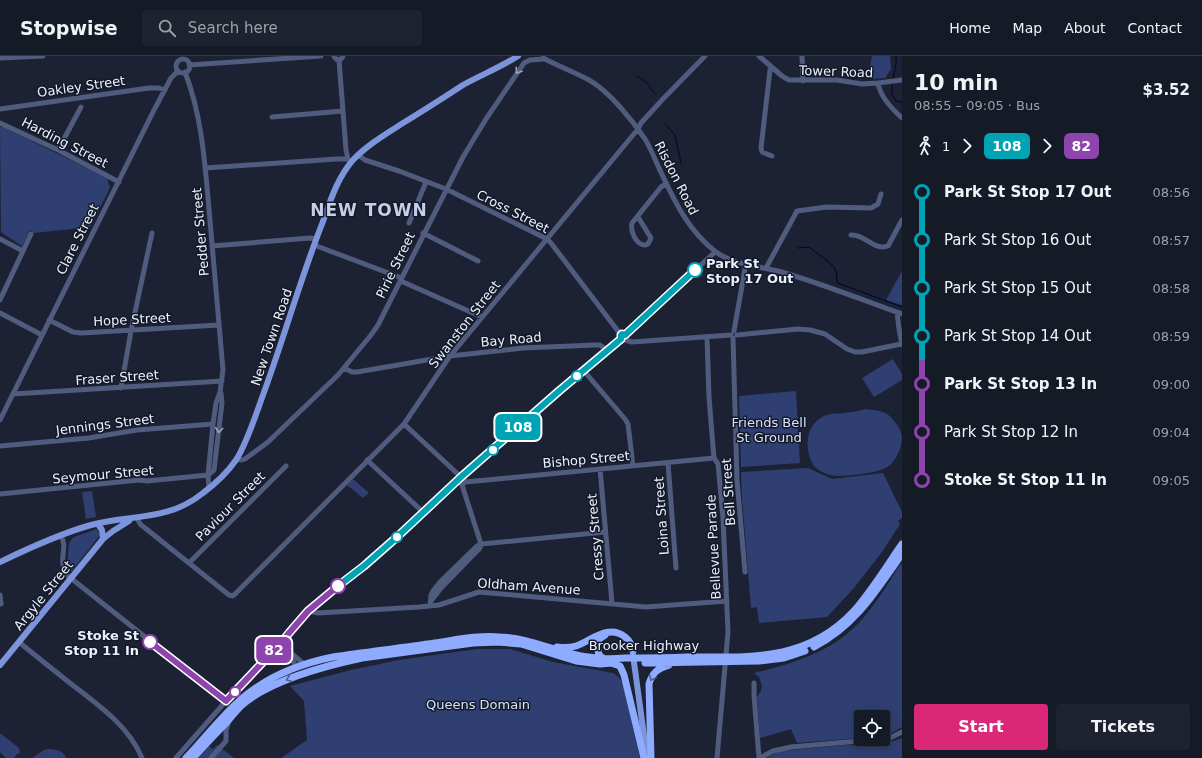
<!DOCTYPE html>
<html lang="en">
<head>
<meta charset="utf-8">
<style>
  :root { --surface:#151a27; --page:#1e232f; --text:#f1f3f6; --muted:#9da1a7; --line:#343844; --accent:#db2777 }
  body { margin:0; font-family:"DejaVu Sans",sans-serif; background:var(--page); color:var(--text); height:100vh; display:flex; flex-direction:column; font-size:15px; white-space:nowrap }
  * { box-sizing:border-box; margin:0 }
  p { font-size:13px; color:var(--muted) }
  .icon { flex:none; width:22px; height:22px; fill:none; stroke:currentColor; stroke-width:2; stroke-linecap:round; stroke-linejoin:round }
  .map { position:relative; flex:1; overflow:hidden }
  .side { display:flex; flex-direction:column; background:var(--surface); width:300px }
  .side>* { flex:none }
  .badge { padding:0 8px; border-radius:6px; font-size:14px; line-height:26px }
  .buttons { position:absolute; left:854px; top:654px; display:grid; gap:8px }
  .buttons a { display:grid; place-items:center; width:36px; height:36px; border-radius:4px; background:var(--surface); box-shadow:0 2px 10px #0003,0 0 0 1px var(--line); font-size:20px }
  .map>.badge { position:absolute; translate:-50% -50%; box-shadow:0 0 0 2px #fff }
  .legs { display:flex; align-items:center; gap:6px; height:44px; padding:0 12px; font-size:13px }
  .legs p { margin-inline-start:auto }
  .headline { display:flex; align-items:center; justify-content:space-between; height:68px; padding:0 12px }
  h1 { font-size:22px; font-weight:700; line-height:30px }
  .action { display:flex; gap:8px; margin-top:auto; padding:8px 12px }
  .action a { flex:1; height:46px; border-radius:4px; background:var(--accent); color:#fff; font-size:16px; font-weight:700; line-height:46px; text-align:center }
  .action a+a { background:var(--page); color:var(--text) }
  ul { padding:0 12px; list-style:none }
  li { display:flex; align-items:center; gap:14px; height:48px; font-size:15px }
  li i { display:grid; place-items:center; width:6px; height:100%; margin:0 5px; background:currentColor }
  li i::after { content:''; width:10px; height:10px; margin:-5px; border:3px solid; border-radius:50%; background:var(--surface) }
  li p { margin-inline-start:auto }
  li:first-child i { background:linear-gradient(#0000 50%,currentColor 0) }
  li:last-child i { background:linear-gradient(currentColor 50%,#0000 0) }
  header { display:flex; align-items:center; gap:24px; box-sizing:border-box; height:56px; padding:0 20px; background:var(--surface); border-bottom:1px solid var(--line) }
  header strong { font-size:19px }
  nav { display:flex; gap:22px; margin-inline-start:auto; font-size:14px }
  .search { width:280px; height:36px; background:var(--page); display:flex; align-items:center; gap:10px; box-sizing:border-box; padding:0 14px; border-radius:4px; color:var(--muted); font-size:15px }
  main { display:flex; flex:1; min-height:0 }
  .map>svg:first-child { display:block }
</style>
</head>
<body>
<header>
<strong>Stopwise</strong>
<div class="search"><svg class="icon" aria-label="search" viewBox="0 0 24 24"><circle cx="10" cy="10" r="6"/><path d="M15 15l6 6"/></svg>Search here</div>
<nav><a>Home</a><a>Map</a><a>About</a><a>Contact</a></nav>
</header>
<main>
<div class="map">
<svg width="902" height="702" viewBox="0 0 902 702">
  <rect width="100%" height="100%" fill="#1c2234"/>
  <path fill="#303f71" d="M872 0H890L891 13 885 22 873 23 870 10Z
    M0 71H3L107 122 110 132 90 171 34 177 30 174 22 190 1 176Z
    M902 215V249L886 244Z
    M893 303 902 318V324L874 341 862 322Z
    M796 335 800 407 741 411 739 340Z
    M866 353C873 354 880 354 887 358 892 361 901 373 902 380 902 391 897 403 889 410 880 417 848 420 836 420 829 419 819 416 814 410 812 407 810 402 809 399 805 384 809 367 824 360 830 357 838 358 845 357 852 356 859 355 866 353Z
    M808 412 832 423 883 417 902 456V462L898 465 900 468 882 496 854 532 827 561 759 567 757 551 751 552 742 442 741 416Z
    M353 423 369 437 363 442 347 429 351 425H352Z
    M92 435 96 461 86 463 82 436Z
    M97 473 100 479 71 516 67 511 69 487 72 483 74 481Z
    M900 508 902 509V671L890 678 883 679V661H861V682L797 687 791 673 760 682 757 641 761 635 762 630 759 621 754 617C795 607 836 595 864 561 878 545 889 526 900 508Z
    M477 593H510L553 606 613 617 619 621 624 630 640 702H281L307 684 304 645 290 630 351 614 399 604Z
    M0 677 19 692 20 697 17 698 14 702H6L0 696Z
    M902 682V702H766L780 695 847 689 865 690 884 688Z
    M217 689 234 702H198L209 690 213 693Z
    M49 693C56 693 64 695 66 702H32L44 694Z"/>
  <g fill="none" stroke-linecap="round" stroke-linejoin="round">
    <path stroke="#020032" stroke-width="1" d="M637 20 646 26 655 38
      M893 23 896 8V0
      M892 28V38L896 45 902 46
      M665 68 675 79 681 107
      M798 192 809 191C816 197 833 207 836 215 837 219 836 223 838 227L902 251"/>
    <path stroke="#505c7e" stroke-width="5" d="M334 0C336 5 341 5 343 0
      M759 0 782 20 789 24H837L862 28 878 27 902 24
      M802 0 803 25
      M0 2 43 0
      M543 2C558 10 574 16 589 24 609 35 632 64 645 83 650 91 654 101 658 110 673 142 687 174 716 196 733 209 765 211 785 217 825 229 863 244 902 258
      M176 10a7 7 0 1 1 14 0a7 7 0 1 1-14 0Z
      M339 4 346 94 348 103
      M189 9 321 0
      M772 11 770 14 761 92 762 96 772 100
      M185 16C202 60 205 108 209 153 214 207 218 260 223 314L220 336 216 347 213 368 208 419 209 432
      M878 27C880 41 892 53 902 62
      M0 53 149 32H159L165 34
      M272 61 343 55
      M0 67 58 94 119 126
      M58 94 81 51
      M358 99 365 104 399 115 446 133 547 183 551 187 621 279
      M205 112 336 103H348L351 106
      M638 161 651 182 648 188C638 193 630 176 632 167L661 131 666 128
      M409 167 426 126
      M423 177 478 205
      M851 179C865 178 874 195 888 190L902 164
      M0 183 23 195
      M314 189 399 221 403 226 482 261
      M212 190 310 182 316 183
      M766 212 797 155 827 151 871 152 878 148 881 138
      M0 244 31 178
      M897 256 899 273 902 289
      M0 257 42 279
      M49 264 73 276 81 277 219 269
      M734 275 746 207
      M625 279 715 196
      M737 279 798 273 810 274 825 278 847 293 855 296H862L901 288
      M707 281 709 341 713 391 714 402 718 408 723 462 728 576 717 702
      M733 282 737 424 745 516
      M625 284 632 286 731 279
      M344 312 352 316H357L450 300 523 292 595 289H600L607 294
      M584 315 625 363 628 368 633 410
      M121 332 131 275 152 177
      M13 338 222 325
      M0 364 153 56 171 22 178 15
      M404 368 461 421
      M0 390 89 382 137 374 213 368
      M236 403 242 404 245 403 268 386 338 319 371 279 378 269 463 101 486 63 524 7 530 4 544 3
      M367 404 424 457
      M668 407 676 512
      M600 413 612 547
      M208 419 214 414 222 347 221 337
      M461 426 481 488
      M462 429 465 426 487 424 714 402
      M0 438 139 424 147 425 208 419
      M137 462 140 468 229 539 232 540 234 539 404 368 450 300 638 73 641 67 662 44 705 0
      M61 480C69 493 56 504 68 520L226 645
      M189 507 286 410
      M0 539 1 548
      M431 545 442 531 480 492 481 488
      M430 550 431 539 433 535 440 526 477 490 481 488 605 476
      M308 555 318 557 419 551 439 549 479 536 646 551 727 545
      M19 586C37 601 56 616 75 631 101 651 129 671 142 702
      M280 588 304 608
      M288 596 296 611
      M754 627V639L759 702
      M883 683 892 681 902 676
      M176 702 226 645 280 588 289 577 314 549 364 510 397 481 461 421 559 335 621 283
      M211 702 226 685V674L229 665
      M760 702 773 695 791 691 882 683"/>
    <path stroke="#7c94da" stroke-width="6" d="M98 468 102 474 103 483
      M0 506C29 492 59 478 91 469 131 458 167 466 203 437 215 428 227 417 236 404 247 387 256 358 263 339 284 282 300 224 322 168 330 146 337 122 353 104 367 89 386 78 403 67 423 55 443 42 463 29 481 19 501 11 518 0
      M633 599 647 702
      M0 609 103 483 113 475 129 465"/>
    <path stroke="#8eabff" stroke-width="7" d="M557 591C563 592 569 592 576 590 592 584 609 568 625 581 630 585 632 589 633 595
      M814 591C856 569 876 535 902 498
      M604 603 599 599 597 591 599 583 605 579
      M611 607 620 610 624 619 644 702
      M645 607 759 605 784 602 805 595
      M186 702C203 684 221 661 239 645 266 621 298 608 333 601 367 596 401 592 435 587 456 584 478 579 500 581 531 582 558 597 588 601 600 603 613 603 625 602 646 602 666 602 687 601 749 601 806 606 853 556 871 536 886 511 902 488
      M193 702C204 690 215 678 227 666 231 661 236 655 241 650 269 624 325 610 362 602L473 587 498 586 521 588 576 605 600 608 612 607
      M651 702 649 628C652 617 658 612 669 609"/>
  </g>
  <defs><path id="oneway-chevron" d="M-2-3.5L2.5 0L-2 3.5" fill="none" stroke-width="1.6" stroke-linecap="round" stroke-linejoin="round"/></defs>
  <g stroke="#9ea6bd">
    <use href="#oneway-chevron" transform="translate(518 15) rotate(124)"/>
    <use href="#oneway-chevron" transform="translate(219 374) rotate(96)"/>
  </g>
  <g stroke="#506294">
    <use href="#oneway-chevron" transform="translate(652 622) rotate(115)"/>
    <use href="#oneway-chevron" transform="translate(289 623) rotate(158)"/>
  </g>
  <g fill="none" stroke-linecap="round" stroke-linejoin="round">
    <g stroke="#fff" stroke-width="9">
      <path id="line-1" d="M338 530 364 510 397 481 461 421 559 335 621 283V279L622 278 625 279 695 214"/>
    </g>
    <g stroke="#fff" stroke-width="9">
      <path id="line-2" d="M150 586 226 645 280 588 289 577 308 555 338 530"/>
    </g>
    <use href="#line-1" stroke="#00a3b4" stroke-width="6"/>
    <use href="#line-2" stroke="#8e44ad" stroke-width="6"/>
  </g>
  <g fill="#fff" stroke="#00a3b4" stroke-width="2">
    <circle cx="695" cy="214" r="7"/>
    <circle cx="577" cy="320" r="5"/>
    <circle cx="493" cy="394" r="5"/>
    <circle cx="397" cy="481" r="5"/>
  </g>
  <g fill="#fff" stroke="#8e44ad" stroke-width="2">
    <circle cx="338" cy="530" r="7"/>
    <circle cx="150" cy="586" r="7"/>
    <circle cx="235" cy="636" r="5"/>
  </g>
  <g text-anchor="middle" stroke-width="3" stroke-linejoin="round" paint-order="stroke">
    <g font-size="13" fill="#ebf0fc" stroke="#131929">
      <text transform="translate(836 15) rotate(2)" y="5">Tower Road</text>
      <text transform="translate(81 30) rotate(-8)" y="5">Oakley Street</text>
      <text transform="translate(65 86) rotate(27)" y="5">Harding Street</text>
      <text transform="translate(677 122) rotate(63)" y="5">Risdon Road</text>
      <text transform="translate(513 155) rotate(27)" y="5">Cross Street</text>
      <text transform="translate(200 176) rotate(-95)" y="5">Pedder Street</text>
      <text transform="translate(77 183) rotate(-63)" y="5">Clare Street</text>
      <text transform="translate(395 209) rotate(-64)" y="5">Pirie Street</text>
      <text transform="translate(132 263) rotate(-3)" y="5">Hope Street</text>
      <text transform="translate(464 268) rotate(-52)" y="5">Swanston Street</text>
      <text transform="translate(271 281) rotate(-71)" y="5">New Town Road</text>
      <text transform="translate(511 283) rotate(-5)" y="5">Bay Road</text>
      <text transform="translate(117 321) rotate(-4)" y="5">Fraser Street</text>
      <text transform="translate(105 368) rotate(-7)" y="5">Jennings Street</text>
      <text transform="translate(586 403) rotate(-5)" y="5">Bishop Street</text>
      <text transform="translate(103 418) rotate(-5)" y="5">Seymour Street</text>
      <text transform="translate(728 436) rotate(-94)" y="5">Bell Street</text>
      <text transform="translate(230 450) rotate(-45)" y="5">Paviour Street</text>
      <text transform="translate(661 460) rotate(-94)" y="5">Loina Street</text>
      <text transform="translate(595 481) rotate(-95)" y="5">Cressy Street</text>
      <text transform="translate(713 491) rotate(-93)" y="5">Bellevue Parade</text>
      <text transform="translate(529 530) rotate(4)" y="5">Oldham Avenue</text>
      <text transform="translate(43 539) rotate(-51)" y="5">Argyle Street</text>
      <text x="644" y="594">Brooker Highway</text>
    </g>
    <g font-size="13" font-weight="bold" fill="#ebf0fc" stroke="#131929" text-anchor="start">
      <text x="706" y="212">Park St<tspan x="706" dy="15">Stop 17 Out</tspan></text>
      <text x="139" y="584" text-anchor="end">Stoke St<tspan x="139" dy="15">Stop 11 In</tspan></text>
    </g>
    <g font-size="13" fill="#d9e2f8" stroke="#131929">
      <text x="769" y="371">Friends Bell<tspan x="769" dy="15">St Ground</tspan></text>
      <text x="478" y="653">Queens Domain</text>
    </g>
    <g font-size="17" font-weight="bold" letter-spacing="1" fill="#c6cfe7" stroke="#131929">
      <text x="369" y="160">NEW TOWN</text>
    </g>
  </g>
</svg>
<div class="buttons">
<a><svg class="icon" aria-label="locate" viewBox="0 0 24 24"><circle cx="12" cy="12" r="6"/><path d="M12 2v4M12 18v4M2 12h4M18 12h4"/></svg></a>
</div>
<b class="badge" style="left:518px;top:371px;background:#00a3b4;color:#fff">108</b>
<b class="badge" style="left:274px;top:594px;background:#8e44ad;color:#fff">82</b>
</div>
<section class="side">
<div class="headline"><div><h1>10 min</h1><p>08:55 – 09:05 · Bus</p></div><b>$3.52</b></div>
<div class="legs"><svg class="icon" aria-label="walk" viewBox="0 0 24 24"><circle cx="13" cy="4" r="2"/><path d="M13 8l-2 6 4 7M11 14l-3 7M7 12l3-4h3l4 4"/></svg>1<svg class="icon" aria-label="forward" viewBox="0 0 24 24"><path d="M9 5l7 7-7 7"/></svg><b class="badge" style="background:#00a3b4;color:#fff">108</b><svg class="icon" aria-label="forward" viewBox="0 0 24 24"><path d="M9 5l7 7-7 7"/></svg><b class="badge" style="background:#8e44ad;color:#fff">82</b></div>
<ul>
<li><i style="color:#00a3b4"></i><b>Park St Stop 17 Out</b><p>08:56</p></li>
<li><i style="color:#00a3b4"></i><span>Park St Stop 16 Out</span><p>08:57</p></li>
<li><i style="color:#00a3b4"></i><span>Park St Stop 15 Out</span><p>08:58</p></li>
<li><i style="color:#00a3b4"></i><span>Park St Stop 14 Out</span><p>08:59</p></li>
<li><i style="color:#8e44ad"></i><b>Park St Stop 13 In</b><p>09:00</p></li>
<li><i style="color:#8e44ad"></i><span>Park St Stop 12 In</span><p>09:04</p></li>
<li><i style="color:#8e44ad"></i><b>Stoke St Stop 11 In</b><p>09:05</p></li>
</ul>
<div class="action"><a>Start</a><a>Tickets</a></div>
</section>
</main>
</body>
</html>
